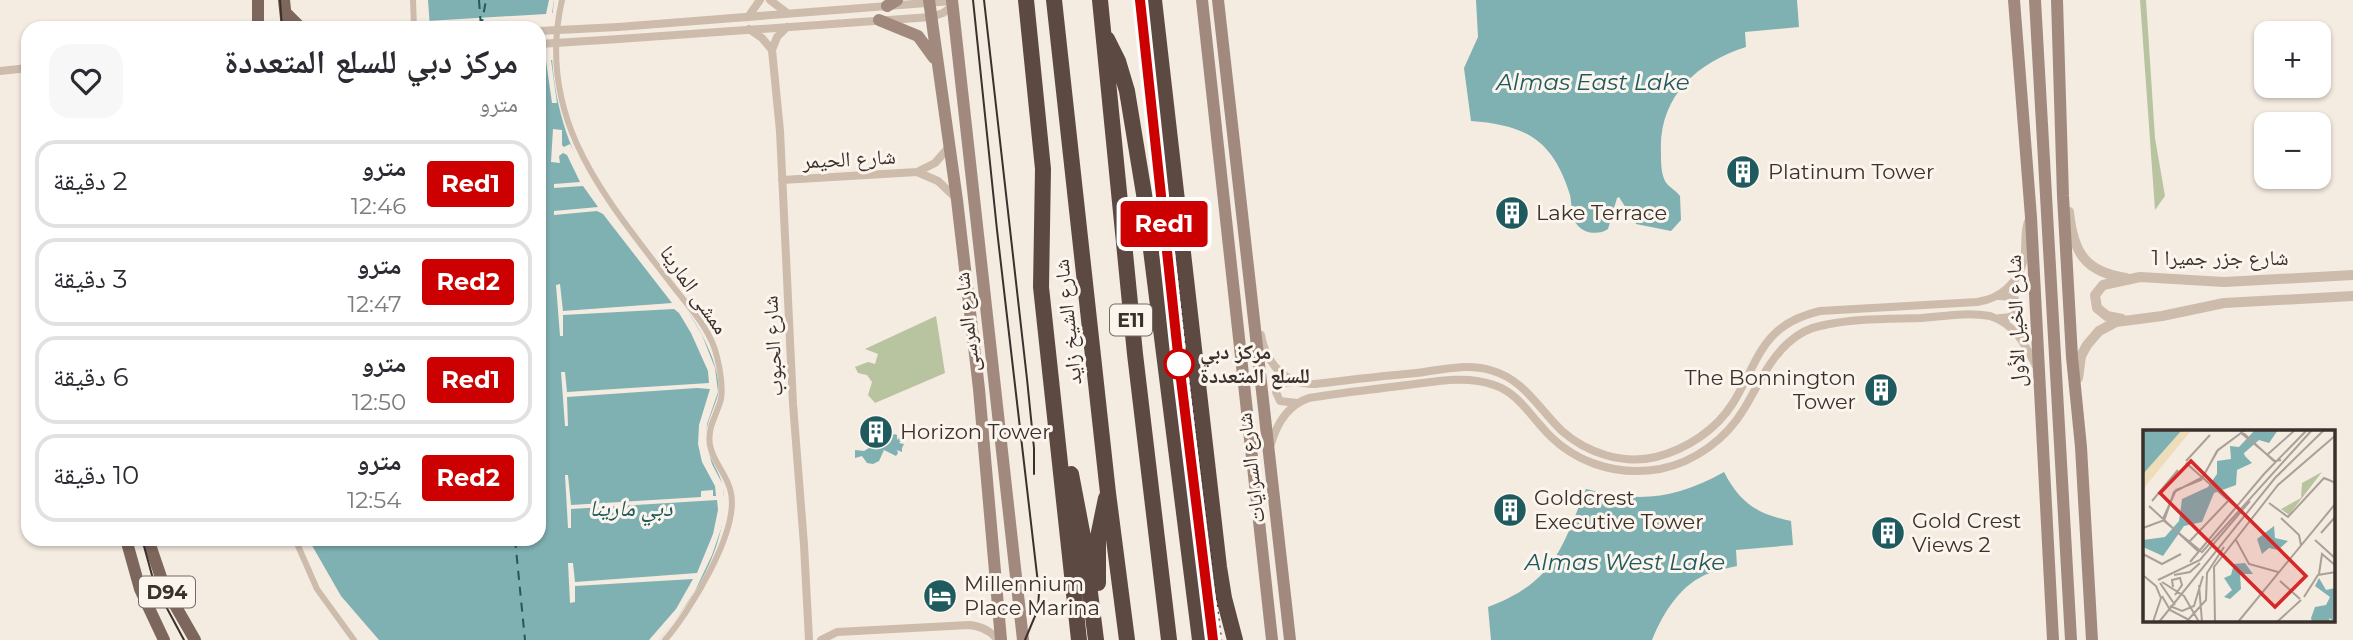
<!DOCTYPE html>
<html lang="ar">
<head>
<meta charset="utf-8">
<style>
  :root { --surface:#fff; --page:#f7f7f7; --text:#2b2b33; --muted:#7c7c81; --line:#e1e1e2 }
  body { margin:0; font-family:Montserrat,"Noto Naskh Arabic",sans-serif; background:var(--page); color:var(--text); direction:rtl; height:100vh; display:flex; flex-direction:column; font-size:26px; white-space:nowrap }
  * { box-sizing:border-box; margin:0 }
  p { font-size:23px; color:var(--muted) }
  .icon { flex:none; width:38px; height:38px; fill:none; stroke:currentColor; stroke-width:2; stroke-linecap:round; stroke-linejoin:round }
  .map { position:relative; flex:1; overflow:hidden; direction:ltr }
  .side { position:absolute; left:21px; top:21px; width:525px; height:525px; display:flex; flex-direction:column; background:var(--surface); border-radius:21px; box-shadow:0 2px 5px #0004; direction:rtl }
  .side>* { flex:none }
  .badge { padding:0 14px; border-radius:5px; font-size:24px; line-height:46px }
  .tools { position:absolute; left:2254px; top:21px; display:grid; gap:14px }
  .tools a { display:grid; place-items:center; width:77px; height:77px; border-radius:14px; background:var(--surface); box-shadow:0 2px 5px #0004; font-size:35px }
  .map>.badge { position:absolute; translate:-50% -50%; box-shadow:0 0 0 4px #fff }
  .round { display:grid; place-items:center; flex:none; width:74px; height:74px; border-radius:21px; background:var(--page) }
  .overview { display:flex; align-items:center; justify-content:space-between; height:119px; padding:0 28px }
  h1 { font-size:33px; font-weight:700; line-height:52px }
  ul { padding:0; list-style:none }
  li { display:flex; align-items:center; gap:21px; height:88px; margin:0 14px 10px; padding:0 14px; border:4px solid var(--line); border-radius:21px }
  li div { flex:1 }
  li b { display:block; font-size:26px }
  li em { font-style:normal }
  li .badge { min-width:77px; font-weight:700; text-align:center }
  .map>svg:first-child { display:block }
</style>
</head>
<body>
<div class="map">
<svg width="2353" height="640" viewBox="0 0 2353 640">
  <rect width="100%" height="100%" fill="#f4ebe1"/>
  <path fill="#b8c4a0" d="M2140 0H2146L2155 138 2165 196 2155 210Z
    M936 316 945 373 875 403 868 395 872 382 867 375 858 373 855 367 868 362 875 364 878 354 865 349Z"/>
  <path fill="#7fb0b2" d="M428 0H554C546 64 557 128 590 184 605 209 626 232 645 255 671 287 697 318 712 357 716 369 721 386 717 398 712 414 704 427 706 444 709 460 721 473 723 488 730 543 694 600 659 640H379L341 596 310 542 309 539H539V28H430Z
    M1476 0H1797L1799 27 1745 32 1746 47C1696 63 1658 97 1661 154 1661 162 1661 173 1665 181 1668 187 1676 190 1680 196L1681 220 1671 231 1636 224 1619 197 1617 198 1608 229C1599 235 1586 234 1578 226 1571 218 1572 204 1570 195 1553 140 1526 125 1471 121L1464 68 1478 37Z
    M877 433 887 439 894 434 897 435V440L900 437 902 440 899 443 904 444 902 448V452L897 450 898 453 896 456 884 450 879 461 873 464 867 463 862 456 855 458V450L864 451 874 445 873 437Z
    M1724 472C1740 503 1757 514 1791 521L1793 545 1736 550 1737 566C1728 568 1718 570 1710 573 1681 583 1663 613 1652 640H1491L1488 607C1554 582 1561 550 1586 489 1639 503 1676 499 1724 472Z"/>
  <path fill="#f4ebe1" d="M549 0H554L552 13H556L555 60H551L557 103H552L546 61H539V28H426V21L546 14Z
    M553 129 562 130V145L564 147 570 144 597 194 681 299 702 335 715 368 718 392 707 424 706 443 712 464 723 485 725 511 721 529 712 555 695 591 675 621 659 640H649L676 609 693 579 575 586V602L570 603 568 563H573L575 582 697 573 713 534 718 510 717 500 571 509V528H568L565 475H568L571 505 701 497V491L713 490V496H716L715 486 702 462 698 444 699 425 710 389 697 388 567 397 568 426H565L561 372H565L567 392 709 383 708 371 691 333 679 313 674 309 563 315V336H560L556 285 560 284 563 311 672 303 603 214 597 211 554 215V211L598 207 583 186 554 188V184L580 182 567 155 563 153 559 156 560 163 551 162Z"/>
  <g fill="none" stroke-linecap="round" stroke-linejoin="round">
    <path stroke="#1f5a5e" stroke-width="2" stroke-dasharray="9 7" stroke-linecap="butt" d="M479 0 481 27
      M481 28 486 0
      M515 539 525 640"/>
    <path stroke="#cdbbac" stroke-width="6" d="M413 0 414 28
      M562 0C535 117 603 195 669 281 686 304 711 328 717 357 720 368 723 388 721 399 717 415 707 427 710 445 713 463 728 475 731 493 739 532 690 611 665 640
      M295 539 317 589 354 640"/>
    <path stroke="#cdbbac" stroke-width="8" d="M770 0 787 13
      M748 17 760 0
      M618 27 952 1
      M787 27 777 37 772 50 780 131 793 404 804 545 809 640
      M749 29 762 38 772 50
      M619 39 931 17 943 13 953 6
      M0 71 28 68
      M917 172 935 163 949 147
      M782 180 917 172 938 181 956 198
      M1999 296 2014 297 2018 306C2017 317 2010 318 2000 318
      M1261 335C1266 363 1285 385 1315 384 1348 380 1382 376 1416 373 1440 370 1466 363 1490 370 1524 379 1538 408 1562 431 1587 453 1623 465 1656 457 1687 449 1716 430 1733 403 1760 359 1761 325 1820 311L1977 302C2000 299 2020 282 2024 258 2027 244 2023 232 2029 219
      M1293 382 1281 383 1276 392 1280 401 1297 403
      M1271 444C1277 423 1288 405 1309 398 1339 393 1369 390 1399 386 1429 383 1464 374 1494 385 1515 392 1526 409 1541 426 1570 461 1614 477 1660 469 1695 462 1726 439 1744 409 1758 386 1768 361 1788 343 1797 335 1808 328 1820 326 1853 318 1888 319 1921 318 1944 316 1968 312 1990 316 2015 324 2025 344 2036 366
      M821 640 837 632 969 625C981 626 990 630 998 640"/>
    <path stroke="#cdbbac" stroke-width="10" d="M2069 212C2073 251 2084 272 2126 278
      M2122 319 2107 316 2097 308 2095 295 2103 285 2140 277 2224 282 2353 275
      M2078 378 2081 356 2087 345 2099 331 2116 322 2162 316 2224 303 2353 296"/>
    <path stroke="#a18a7d" stroke-width="12" d="M929 0 957 200 979 389 1001 640
      M952 0 1023 640
      M1202 0 1272 640
      M1218 0 1290 640
      M2014 0 2031 217 2053 640
      M2035 0 2071 640
      M2057 0 2063 196 2072 357 2081 447 2092 640
      M887 6 897 0
      M879 20 918 36 934 58"/>
    <path stroke="#7d675c" stroke-width="12" d="M258 0V28
      M284 0 287 28
      M286 13 301 28
      M126 539 140 589 164 640
      M148 539 164 586 195 640"/>
    <path stroke="#5c4a42" stroke-width="16" d="M1026 0 1043 169 1041 287 1079 640
      M1054 0 1108 493 1127 640
      M1100 0 1135 354 1169 640
      M1154 0 1219 567 1224 598 1235 640
      M1107 39 1118 61 1127 91 1144 194 1200 640
      M1071 474 1083 537 1096 640
      M1098 583V537L1106 498"/>
    <path stroke="#3b302b" stroke-width="2" d="M280 0 282 28
      M973 0 997 230 1039 592 1038 609 1025 640
      M984 0 1027 379 1034 448V474
      M142 539 155 586 184 640"/>
    <path stroke="#3b302b" stroke-width="2.5" stroke-dasharray="2 5" stroke-linecap="butt" d="M1146 0 1187 363 1221 640"/>
    <path stroke="#cdbbac" stroke-width="8" d="M539 31 618 27
      M539 44 619 39"/>
  </g>
  <g fill="none" stroke-linecap="round" stroke-linejoin="round">
    <g stroke="#fff" stroke-width="16">
      <path id="line" d="M1140 0 1179 363 1213 640"/>
    </g>
    <use href="#line" stroke="#c00" stroke-width="10"/>
  </g>
  <defs>
    <g id="building-disc" transform="scale(1.75)"><circle r="9.5" fill="#1f5a5e" stroke="#fbf5ee"/><path d="M-4-6H4V6H1V3H-1V6H-4ZM-2.5-4.3h1.7v1.8h-1.7ZM.8-4.3h1.7v1.8H.8ZM-2.5-1h1.7V.8h-1.7ZM.8-1h1.7V.8H.8Z" fill="#fff"/></g>
    <g id="hotel-disc" transform="scale(1.75)"><circle r="9.5" fill="#1f5a5e" stroke="#fbf5ee"/><path d="M-6-4.5h1.5V1H6V5H4.5V3h-9V5H-6ZM-4 0a1.8 1.8 0 1 1 3.6 0ZM.5 0V-2.5h3Q6-2.5 6 0Z" fill="#fff"/></g>
  </defs>
  <g fill-rule="evenodd">
    <use href="#building-disc" x="1743" y="172"/>
    <use href="#building-disc" x="1512" y="213"/>
    <use href="#building-disc" x="1881" y="390"/>
    <use href="#building-disc" x="876" y="432"/>
    <use href="#building-disc" x="1510" y="510"/>
    <use href="#building-disc" x="1888" y="533"/>
    <use href="#hotel-disc" x="940" y="596"/>
  </g>
  <circle fill="#fff" stroke="#c00" stroke-width="3.5" cx="1179" cy="364" r="14"/>
  <g text-anchor="middle" stroke-width="6" stroke-linejoin="round" paint-order="stroke">
    <g fill="#fbf5ee" stroke="#756b66" stroke-width="2">
      <rect x="1110" y="304.5" width="42" height="31" rx="5"/>
      <rect x="139" y="576.5" width="56" height="31" rx="5"/>
    </g>
    <g font-size="19" font-weight="bold" fill="#3b302b">
      <text x="1131" y="327">E11</text>
      <text x="167" y="599">D94</text>
    </g>
    <g font-size="21" fill="#3b302b" stroke="#fbf5ee">
      <text transform="translate(849 159) rotate(-3)" y="7">شارع الحيمر</text>
      <text x="2220" y="265">شارع جزر جميرا 1</text>
      <text transform="translate(694 290) rotate(55)" y="7">ممشى المارينا</text>
      <text transform="translate(2016 321) rotate(-92)" y="7">شارع الخيل الأول</text>
      <text transform="translate(967 322) rotate(-96)" y="7">شارع المرسى</text>
      <text transform="translate(1068 322) rotate(-96)" y="7">شارع الشيخ زايد</text>
      <text transform="translate(773 346) rotate(-93)" y="7">شارع الحبوب</text>
      <text transform="translate(1251 468) rotate(-97)" y="7">شارع السرايات</text>
    </g>
    <g font-size="21" fill="#3b302b" stroke="#fbf5ee" text-anchor="start">
      <text x="1768" y="179">Platinum Tower</text>
      <text x="1536" y="220">Lake Terrace</text>
      <text x="1856" y="385" text-anchor="end">The Bonnington<tspan x="1856" dy="24">Tower</tspan></text>
      <text x="900" y="439">Horizon Tower</text>
      <text x="1534" y="505">Goldcrest<tspan x="1534" dy="24">Executive Tower</tspan></text>
      <text x="1912" y="528">Gold Crest<tspan x="1912" dy="24">Views 2</tspan></text>
      <text x="964" y="591">Millennium<tspan x="964" dy="24">Place Marina</tspan></text>
    </g>
    <g font-size="21" font-weight="bold" fill="#3b302b" stroke="#fbf5ee" text-anchor="start">
      <text x="1200" y="359">مركز دبي<tspan x="1200" dy="24">للسلع المتعددة</tspan></text>
    </g>
    <g font-size="23" font-style="italic" fill="#1f5a5e" stroke="#fbf5ee">
      <text x="1593" y="90">Almas East Lake</text>
      <text x="631" y="516">دبي مارينا</text>
      <text x="1625" y="570">Almas West Lake</text>
    </g>
  </g>
  <g transform="translate(2143 430)">
    <rect width="192" height="192" fill="#f4ebe1"/>
    <path d="M179 42 146 85 138 79 158 68 159 53Z" fill="#b8c4a0"/>
    <path d="M39 0 47 2 0 59V44Z" fill="#efdcb8"/>
    <path d="M0 0H39L0 44ZM112 0H135L126 13 116 10 100 24 109 33 94 40 93 55 71 63 59 92 41 96 20 126 0 117V110L22 107 36 91 39 69 65 57 74 44V31L88 29 87 16 96 17ZM131 96 132 108 145 111 135 120 126 118 119 124 114 109ZM102 133 110 144H97L98 159 87 169 81 167 89 160 81 148 88 145 91 134ZM176 148 183 160 192 158V192L186 188 187 192H169L168 188 172 177 183 175 187 167 172 156Z" fill="#7fb0b2"/>
    <path fill="none" stroke="#7fb0b2" stroke-width="3.5" d="M101 29 98 20 123 0M75 53 91 29 102 33M0 113 12 115 28 107 74 52 80 55"/>
    <path fill="none" stroke="#aaa098" stroke-width="2" d="M97 0 132 32M125 24 152 0M138 30 132 31 98 3 74 21 60 47 31 62 21 91 59 122 169 0M43 31 67 5M43 33 94 78M9 71 35 40M126 73 145 87 181 48 193 53M6 76 56 122 52 118M138 88 156 105 158 115M0 98 19 91 33 60 58 50 75 20 102 0M178 103 193 86M93 110 106 134 135 142M172 110 193 129M46 112 85 71M0 124 19 134 38 124M47 132 121 44 164 0M176 144 179 124 193 136M31 145 47 142 57 133M1 146 13 156 18 168 10 192M15 150 57 130 107 71M137 151 157 169M19 152 41 166 56 192M17 153 32 175M56 155 59 192M30 157 29 150 37 148 39 155 32 165M19 166 27 180 50 192M161 167 175 145 193 142M27 176 39 181 51 176 60 146M44 191 63 170 64 143 81 117M16 192 132 48 181 0M72 192 71 137 135 55 193 5M95 192 193 73M134 192 158 170"/>
    <path fill="#d62828" fill-opacity="0.15" stroke="#d62828" stroke-width="3.5" d="M48 31 163 146 132 177 17 63Z"/>
    <rect width="192" height="192" fill="none" stroke="#3b302b" stroke-width="3.5"/>
  </g>
</svg>
<div class="tools">
<a>+</a>
<a>−</a>
</div>
<b class="badge" style="left:1164px;top:224px;background:#c00;color:#fff">Red1</b>
<section class="side">
<div class="overview"><div><h1>مركز دبي للسلع المتعددة</h1><p>مترو</p></div><a class="round"><svg class="icon" aria-label="heart" viewBox="0 0 24 24"><path d="M12 20l-8-8c-3-5 5-10 8-4 3-6 11-1 8 4z"/></svg></a></div>
<ul>
<li><span class="badge" style="background:#c00;color:#fff">Red1</span><div><b>مترو</b><p>12:46</p></div><em>2 دقيقة</em></li>
<li><span class="badge" style="background:#c00;color:#fff">Red2</span><div><b>مترو</b><p>12:47</p></div><em>3 دقيقة</em></li>
<li><span class="badge" style="background:#c00;color:#fff">Red1</span><div><b>مترو</b><p>12:50</p></div><em>6 دقيقة</em></li>
<li><span class="badge" style="background:#c00;color:#fff">Red2</span><div><b>مترو</b><p>12:54</p></div><em>10 دقيقة</em></li>
</ul>
</section>
</div>
</body>
</html>
